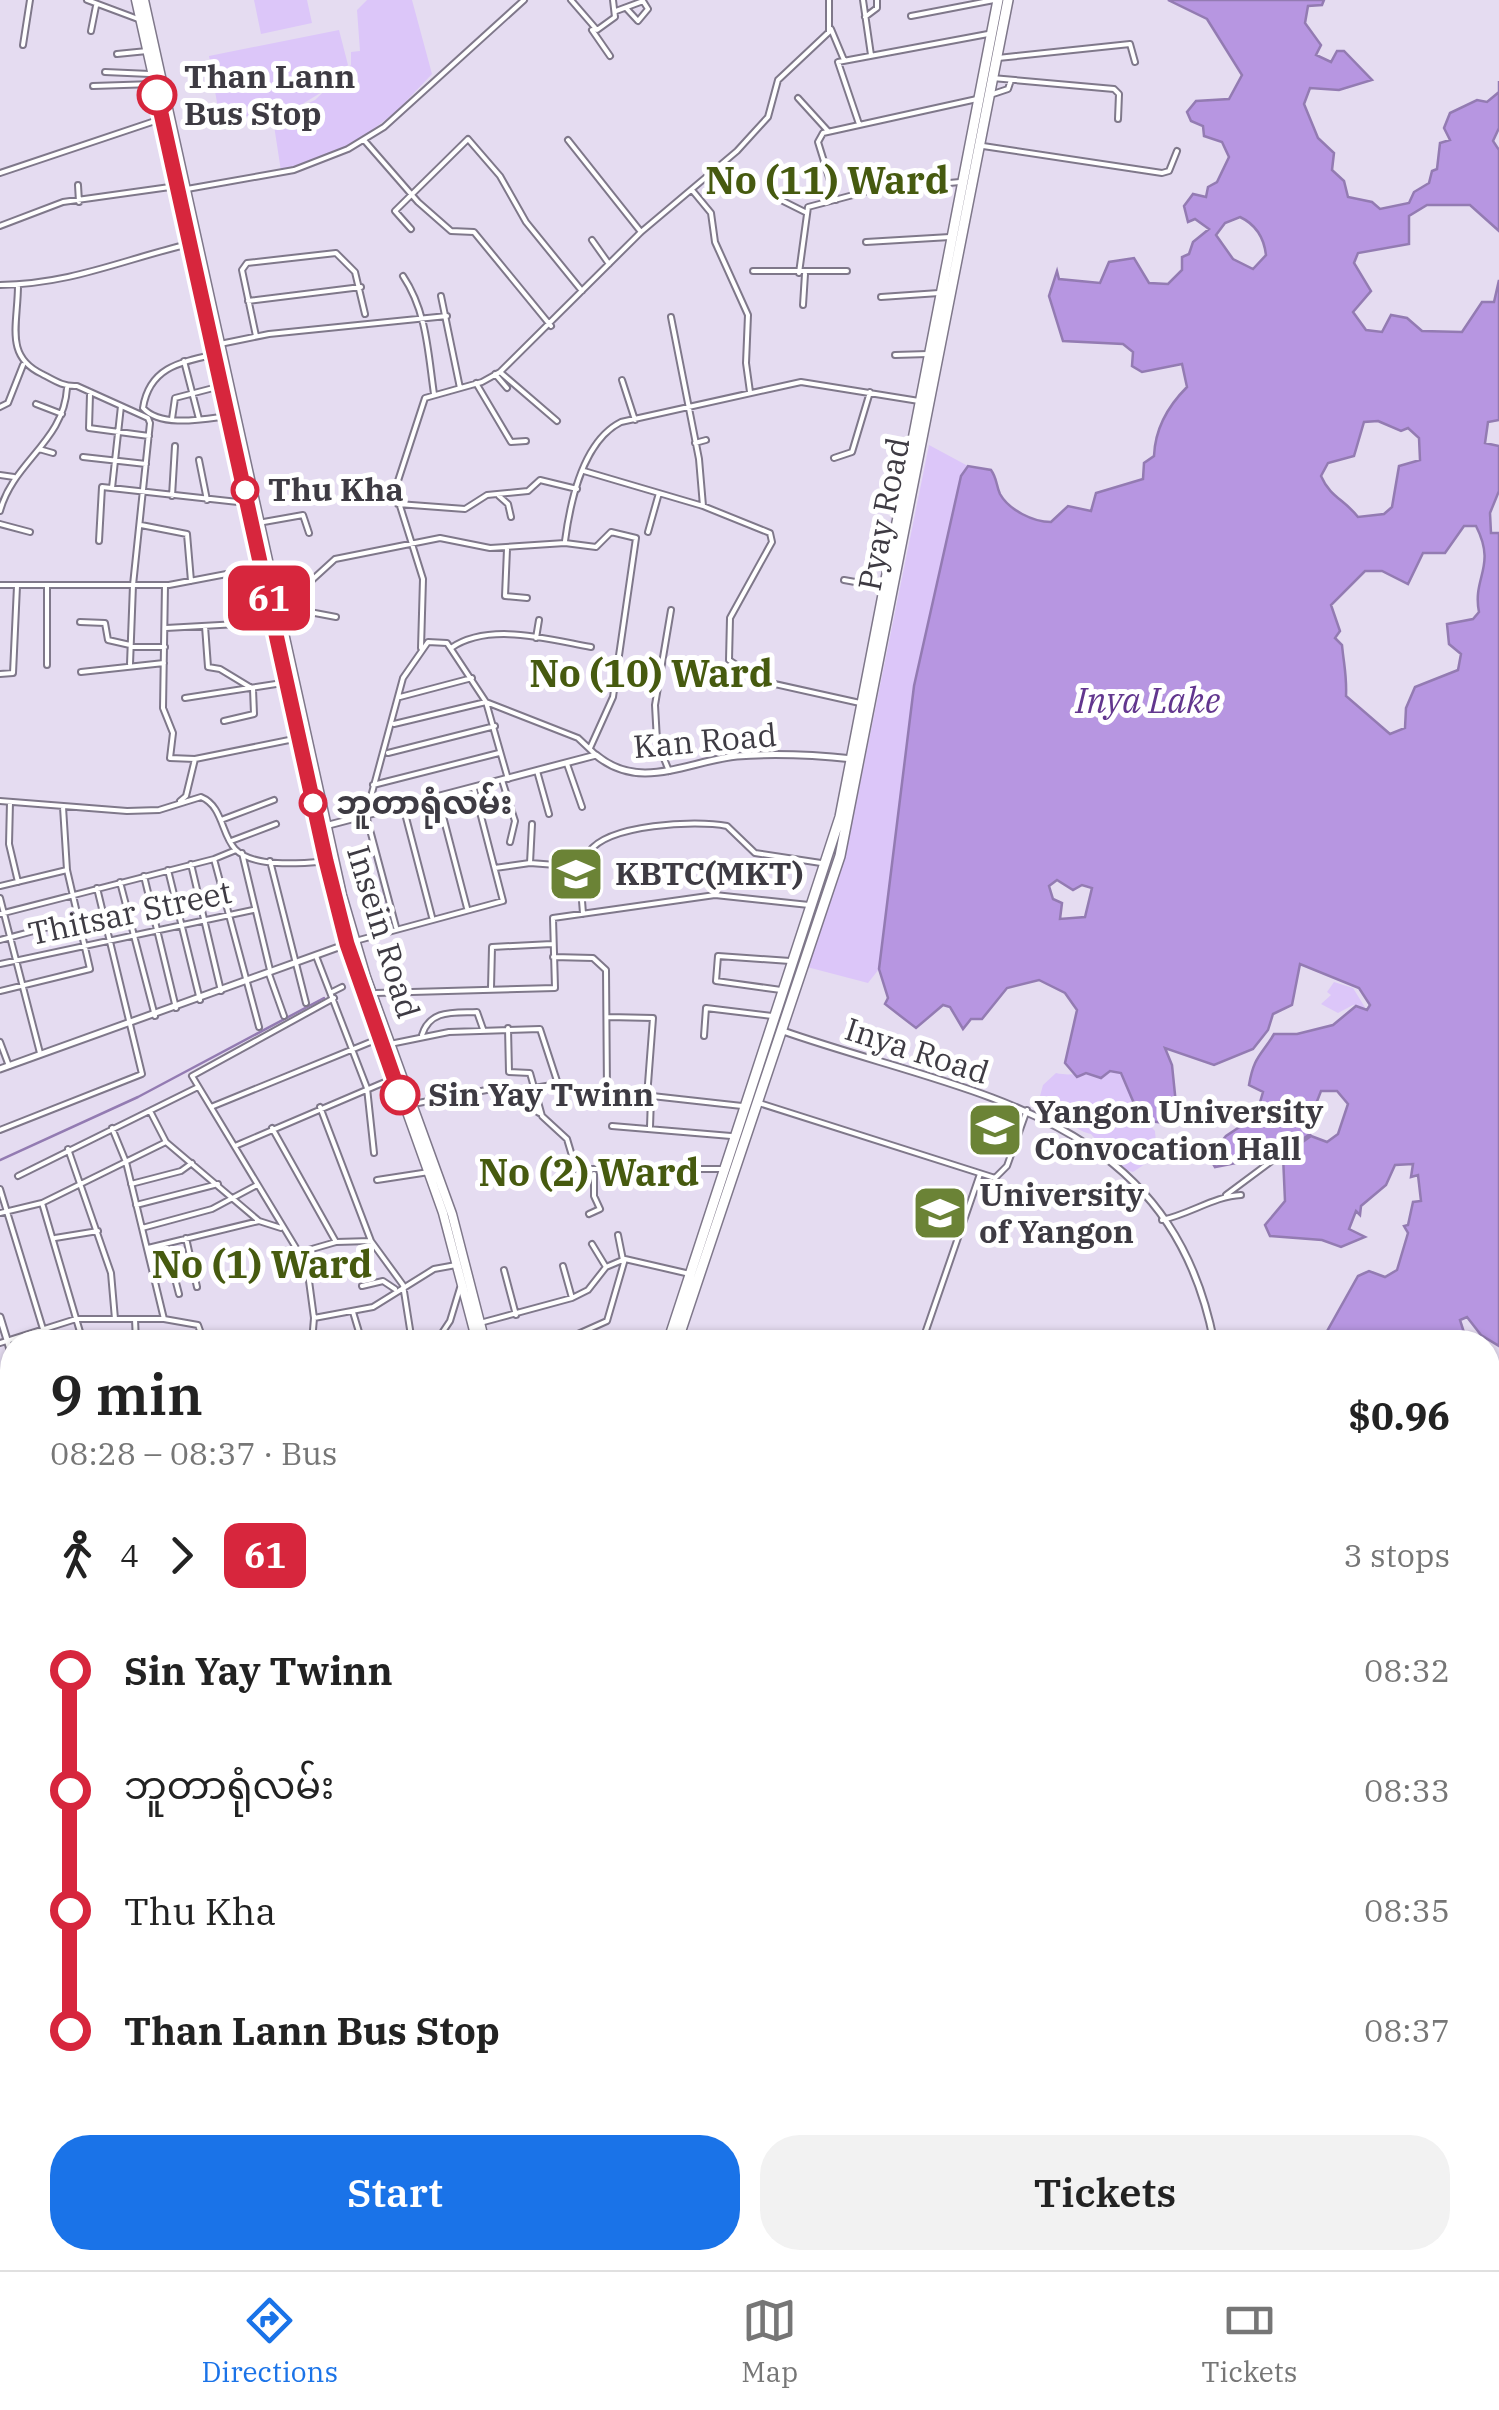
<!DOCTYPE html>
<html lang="en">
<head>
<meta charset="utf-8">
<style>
  :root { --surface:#fff; --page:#f2f2f2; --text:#222; --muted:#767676; --line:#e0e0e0; --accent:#1a73e8 }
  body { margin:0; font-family:"IBM Plex Serif","Noto Sans Myanmar",serif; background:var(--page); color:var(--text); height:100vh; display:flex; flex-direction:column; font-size:38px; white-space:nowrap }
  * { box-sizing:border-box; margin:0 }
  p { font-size:32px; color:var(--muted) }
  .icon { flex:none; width:55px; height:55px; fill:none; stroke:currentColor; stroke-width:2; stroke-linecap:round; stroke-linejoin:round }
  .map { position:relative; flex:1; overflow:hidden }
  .side { position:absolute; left:0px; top:1330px; width:1500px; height:940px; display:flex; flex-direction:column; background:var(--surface); border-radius:40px 40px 0 0; box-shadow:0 2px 8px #0004 }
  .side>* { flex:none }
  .badge { padding:0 20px; border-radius:15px; font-size:35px; line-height:65px }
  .map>.badge { position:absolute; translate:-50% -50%; box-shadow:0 0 0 5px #fff }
  .legs { display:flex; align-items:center; gap:15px; height:110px; padding:0 50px; font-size:32px }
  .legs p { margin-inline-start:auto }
  .summary { display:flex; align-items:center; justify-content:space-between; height:170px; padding:0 50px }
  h1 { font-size:55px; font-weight:600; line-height:75px }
  .primary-button { display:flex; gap:20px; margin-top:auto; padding:20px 50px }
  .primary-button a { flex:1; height:115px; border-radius:40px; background:var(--accent); color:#fff; font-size:40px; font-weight:600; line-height:115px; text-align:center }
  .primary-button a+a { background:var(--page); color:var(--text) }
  ul { padding:0 50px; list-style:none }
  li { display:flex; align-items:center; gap:35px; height:120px; font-size:38px }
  li i { display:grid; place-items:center; width:15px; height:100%; margin:0 12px; background:currentColor }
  li i::after { content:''; width:25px; height:25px; margin:-12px; border:8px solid; border-radius:50%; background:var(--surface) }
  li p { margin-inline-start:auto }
  li:first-child i { background:linear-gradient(#0000 50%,currentColor 0) }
  li:last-child i { background:linear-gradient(currentColor 50%,#0000 0) }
  .tab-bar { display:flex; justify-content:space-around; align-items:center; height:140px; border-top:2px solid var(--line); background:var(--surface); font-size:28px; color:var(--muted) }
  .tab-bar a { display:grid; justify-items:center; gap:5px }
  .tab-bar .active { color:var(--accent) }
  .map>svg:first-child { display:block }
</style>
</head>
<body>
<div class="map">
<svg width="1499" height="2270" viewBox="0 0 1499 2270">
  <rect width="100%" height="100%" fill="#e5dcf1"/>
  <path fill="#dcc6f9" d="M254 0H307L312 23 261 34Z
    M367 0H412L432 74 396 112 348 148 281 171 273 119 221 126 209 56 339 30 348 65 322 92 286 114 315 100 351 65V52L360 51 357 10Z
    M929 445 968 466 961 476 914 686 879 969 868 983 807 967 845 858Z
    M1334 982 1353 988 1366 1009 1353 1005 1338 1013 1321 1004 1331 995 1327 992Z
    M1132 1044 1136 1099 1140 1114 1155 1131 1157 1156 1133 1172 1119 1168 1091 1134C1081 1133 1053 1113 1037 1107L1043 1085 1056 1073C1086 1080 1104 1060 1132 1044Z
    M509 2258H567L571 2270H514Z"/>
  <path fill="#b796e1" stroke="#937bb2" stroke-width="2.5" fill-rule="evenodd" d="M1168 0H1324L1322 5 1308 6 1305 23 1321 45 1316 55 1331 62 1337 51H1344L1372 80 1339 90 1310 88 1304 104 1318 138 1334 153 1332 170 1344 181 1348 197 1372 202 1380 209 1409 203 1414 192 1429 183 1432 171 1437 169 1440 143 1450 140 1444 128 1450 113 1477 100 1487 102 1499 92V81V128L1493 141 1499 150V231L1470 205H1427L1409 216V244L1358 253 1354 263 1371 291 1353 312 1366 330 1382 332 1391 315 1407 318 1422 331 1462 332 1482 302H1494L1499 280V420L1488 422 1485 443 1499 446V491L1490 513 1491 533H1499V1346L1481 1335 1467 1317 1460 1320 1467 1342H1321L1358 1276 1369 1271 1385 1277 1397 1270 1408 1233 1404 1226 1408 1225 1413 1202 1421 1201 1418 1175 1411 1177 1413 1164 1395 1165 1386 1185 1361 1206 1360 1215 1356 1211 1349 1229 1365 1237 1341 1247 1322 1240 1270 1236 1265 1225 1285 1201 1283 1156 1311 1136 1327 1142 1338 1134 1348 1104 1337 1091H1321L1307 1127 1310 1134 1280 1155 1274 1143 1246 1161 1215 1167 1209 1157 1226 1136 1256 1116 1263 1092 1249 1085C1254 1056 1261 1056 1274 1034H1297L1333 1025 1356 1006 1367 1010 1370 1005 1359 988 1300 964 1292 1005 1273 1014 1268 1030 1253 1049 1214 1065 1165 1048 1172 1065 1177 1114 1164 1123 1150 1121 1133 1101 1121 1073 1110 1071 1101 1078 1086 1073 1077 1077 1065 1063 1077 1010 1065 993 1039 980 1007 988 982 1019H971L963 1029 950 1007 943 1005 916 1028 885 1004 888 998 879 969 914 686 961 476 968 466 991 470C997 478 996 485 1000 494 1009 510 1033 522 1051 522L1068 506 1091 511 1096 493 1143 479 1144 463 1154 456C1155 429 1168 406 1187 387L1182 364 1142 372 1132 366 1133 352 1123 344 1063 341 1049 296 1057 271 1059 279 1100 283 1109 262 1134 258 1149 283 1168 284 1182 270V257L1189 254 1193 242 1209 229 1195 219 1188 222 1184 206 1193 194 1206 197 1208 187 1217 182 1229 157 1222 142 1204 136 1203 126 1191 121 1187 112 1196 101 1229 99 1242 75 1207 19ZM1240 217C1257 225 1264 238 1266 255L1253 269 1233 259 1216 235 1225 223ZM1378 421 1401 431 1408 428 1419 438 1420 460 1399 466 1392 507 1384 514 1358 517C1345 500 1330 497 1321 476L1328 463 1354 456 1364 422ZM1464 526H1476C1497 567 1472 577 1479 612L1473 619 1447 624 1449 644 1461 654 1458 670 1415 687 1406 708 1405 728 1390 734 1346 696C1347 676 1344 666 1342 645L1335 638 1340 631 1331 605 1365 571H1382L1408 584 1423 553H1445ZM1057 880 1073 890 1082 885 1092 888 1085 917 1060 919 1062 903 1053 899 1049 886Z"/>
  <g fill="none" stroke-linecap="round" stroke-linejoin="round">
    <path stroke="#937bb2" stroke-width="2.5" d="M0 1160 138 1097 324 998"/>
    <g stroke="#7f788a" stroke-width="8">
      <path id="street" d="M87 0 138 19
        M571 0 597 30 615 17 613 0
        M863 0 871 55
        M616 11 643 1 648 9 638 21 626 8
        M911 16 994 0
        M865 17 877 8V0
        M831 29 844 60
        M592 30 610 56
        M91 31 96 6
        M23 45 30 0
        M117 54 147 51
        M998 58 1130 44 1135 62
        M105 72 150 74
        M992 78 1114 89 1119 94 1118 119
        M93 86 154 84
        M993 94 1008 89 1011 80
        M798 98 828 131
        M859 124 838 62 988 34
        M364 140 418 202 451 231 474 232 551 326
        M568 140 641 232
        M983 146 1162 173 1169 171 1177 151
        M0 173 161 119
        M78 185 79 202
        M187 189 294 170 348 149 384 127 524 0
        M692 190 711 213 715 242 748 315 746 363 750 392
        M781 200 805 212
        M836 200 818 142 823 133 977 99
        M0 226 63 202 177 186
        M411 229 395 211 468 139 500 176 526 222 582 291
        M592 240 609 264
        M866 242 950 237
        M753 271H847
        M799 273 808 207 872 190 960 182
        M403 276C427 312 428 353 434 394
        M0 285C71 284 122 260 189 244
        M18 285C18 324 4 356 42 374 55 381 64 387 77 386L148 418 150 423 133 585 130 664
        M441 296 460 388
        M881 297 939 293
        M248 301 361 287
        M803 305 805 274
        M671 317 699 459 703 506
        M256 336 242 270 247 263 336 253 355 272 365 314
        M220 344 269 334 447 316
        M213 355C178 362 149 369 143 408 161 428 204 419 228 416
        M895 355 928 354
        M184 361 199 419
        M500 372 557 421
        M495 374 507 388
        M622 380 635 420
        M476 383 511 442 526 441
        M90 394 89 428 149 436
        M36 404 62 414
        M0 407 8 403 23 365
        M172 419 175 398 221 386
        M695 443 706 440
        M39 449 53 453
        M83 457 146 464
        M834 458 852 452 870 392
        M199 460 207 500
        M584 471 703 506 770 533 772 542 730 618 729 660 761 681 860 703
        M0 475 14 477
        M112 488 121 406
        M172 496 175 446
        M499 496 508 504 511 517
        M398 504 465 509 487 495 528 491 540 480 577 489
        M0 511C13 462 64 441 67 388
        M258 523 303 515 309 533
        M0 524 30 532
        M141 525 187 534 191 581
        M648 532 659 493
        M99 541 102 487 247 503
        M565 541C570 503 583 441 621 422L801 382 919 401
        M507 549 505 596 527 598
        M844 580 883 587
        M0 585H169L263 567
        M165 585 163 708 173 733 170 758 195 759 299 738
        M279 600 300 591 335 559 440 538 490 548 565 543 596 547 611 532 636 538 613 697 590 748
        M281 615 299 610 336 617
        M80 622 105 623 108 640 130 645
        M205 626 208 667 220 669 253 689 254 714 224 721
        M166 628 238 624
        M536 638 539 620
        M131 647H165
        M421 648 423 579 395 490 425 398 482 382 500 372 641 232 737 151 768 117 778 80 829 32V0
        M451 648C489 622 547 639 591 647
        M47 665V585
        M81 672 164 663
        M0 674 13 673 17 586
        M400 697 472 678
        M185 698 289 682
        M394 724 486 702 578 738 596 755
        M388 753 495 726
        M567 764 582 807
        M537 771 549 814
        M669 771 657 741 655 705 671 610
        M502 780 515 821 510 842
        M373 785 499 753
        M438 797 467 908
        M0 801 127 811 159 810 201 797C223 806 221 834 235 849 254 869 306 863 330 861
        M180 801 186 796 195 759
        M10 802 9 844 18 882
        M403 806 432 917
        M221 820 274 800
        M231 841 276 824
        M242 853 270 970
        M214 859 259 1027
        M270 861 306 1003
        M530 863 532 824
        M191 864 221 991
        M495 868 530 863 582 867
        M168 870 200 1000
        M144 876 176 1008
        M120 882 155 1016
        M0 886 67 870
        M0 898 40 1053
        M0 914 214 859 236 850
        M583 914C582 895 577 869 589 852 608 824 696 820 727 826L755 853 821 863
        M396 927 366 815 403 678 428 642 447 643 486 702 508 779
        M0 940 79 919
        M359 940 503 901 474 789
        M316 956 367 1088 374 1153
        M553 957 593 958 606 970 607 1091 742 1106
        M0 964 253 910
        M269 974 284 1016
        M491 988 492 947 552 944
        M781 990 716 981 718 956 790 961
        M0 991 90 969 67 870 63 807
        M332 992 342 987
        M376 993 555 988 553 918 715 895 809 905
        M608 1017 653 1018 647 1097
        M508 1028 509 1072 530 1073 542 1116 567 1139 576 1169H725
        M422 1035C430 1009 454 1013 477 1012L483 1029
        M704 1036 706 1008 772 1016
        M0 1042 9 1066
        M390 1044 449 1032 540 1029 558 1084 534 1088
        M514 1095 539 1113
        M759 1103 995 1178 1007 1166 1027 1110
        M413 1104 497 1088
        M211 1107 378 1039
        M320 1107 371 1241 403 1285
        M150 1111 166 1142 259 1221 281 1228
        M612 1126 731 1136
        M650 1127 651 1097
        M112 1128 126 1162 164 1319
        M272 1128 336 1242
        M0 1130 142 1074 97 888
        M235 1146 392 1079
        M68 1149 111 1273 115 1319
        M18 1176 198 1087
        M377 1180 429 1172
        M131 1184 181 1171 192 1163
        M0 1189 47 1342
        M1226 1195 1277 1157
        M42 1203 83 1342
        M136 1205 218 1184
        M0 1213 42 1203 166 1142
        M589 1214 600 1209 594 1196V1174
        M1162 1220C1190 1214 1215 1196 1241 1195
        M142 1228 212 1209 257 1185
        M618 1235 623 1260
        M55 1238 98 1231
        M186 1238 197 1287
        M166 1244 179 1294
        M592 1244 606 1267
        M148 1248 259 1221
        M298 1253 336 1242 371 1241
        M563 1266 572 1298
        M504 1270 516 1315
        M403 1285 412 1342
        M362 1286 383 1281 395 1289
        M353 1312 362 1342
        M314 1318 373 1307 434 1269 456 1265
        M135 1319 136 1342
        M480 1323 572 1298 588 1290 606 1267 625 1259 690 1274
        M312 1342 314 1318 307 1266 192 1076 334 998
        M436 1342 450 1321 460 1288
        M560 1342 607 1321 625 1259
        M922 1342 980 1174
        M0 1343 76 1319H164L198 1325 204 1342
        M0 1441 12 1484
        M1 1443 12 1439
        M0 1562 12 1606
        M0 1615 5 1614
        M0 1651 10 1648
        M0 1662 12 1658
        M0 1691 12 1687
        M0 1766 12 1763
        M0 1799 12 1796
        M1492 1818 1499 1795
        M0 1862 12 1858
        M0 1902 12 1898
        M1492 1913 1494 1959
        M0 1956 12 1992
        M1488 1959H1499
        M0 2024 12 2010
        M1491 2029 1488 2017 1499 2009
        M1488 2030 1499 2027
        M0 2084 12 2097
        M0 2180 12 2163
        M0 2182 12 2191
        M1488 2219 1499 2227
        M0 2236 12 2219
        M0 2242 12 2251
        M22 2258 40 2270
        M972 2258 976 2270
        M1231 2258 1233 2270
        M1394 2258 1415 2270
        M1460 2265 1461 2270
        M13 2270 21 2258
        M60 2270 62 2258
        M1239 2270 1310 2258"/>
    </g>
    <g stroke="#7f788a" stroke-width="9">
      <path id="secondary" d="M325 826 596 755C640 792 688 761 737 756 774 753 815 755 853 759
        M783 1031C969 1096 1169 1110 1214 1342
        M0 1069 347 944
        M0 1317 12 1356
        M0 2112 12 2123
        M225 2258V2270
        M413 2258 417 2270
        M1123 2258 1125 2270"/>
    </g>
    <g stroke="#7f788a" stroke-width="11">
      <path id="primary" d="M136 0 347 944 443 1213 477 1342
        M144 0 342 895 366 977 452 1214 485 1342
        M1488 1816 1499 1822
        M0 2043 12 2029"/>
    </g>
    <g stroke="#7f788a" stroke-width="12">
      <path id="highway" d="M668 1342 840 817 998 0
        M677 1342 840 856 1008 0
        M710 2258 714 2270
        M721 2258 725 2270"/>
    </g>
    <use href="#street" stroke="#fff" stroke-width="4"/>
    <use href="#secondary" stroke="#fff" stroke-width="5"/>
    <use href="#primary" stroke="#fff" stroke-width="8"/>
    <use href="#highway" stroke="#fff" stroke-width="9"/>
    <path stroke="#605c67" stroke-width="2.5" d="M0 1519 12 1562
      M205 2258 206 2270"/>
  </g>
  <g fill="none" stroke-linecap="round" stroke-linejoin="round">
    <g stroke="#fff" stroke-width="22">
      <path id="line-1" d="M157 95 326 861 347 944 400 1095"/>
    </g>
    <use href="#line-1" stroke="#d7263d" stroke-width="15"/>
  </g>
  <defs>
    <g id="university-square" transform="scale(2.875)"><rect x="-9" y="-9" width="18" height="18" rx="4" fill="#6b8336" stroke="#fff"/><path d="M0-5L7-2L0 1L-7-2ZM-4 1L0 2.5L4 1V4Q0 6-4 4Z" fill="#fff"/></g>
  </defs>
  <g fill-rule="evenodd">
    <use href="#university-square" x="576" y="874"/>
    <use href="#university-square" x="995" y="1130"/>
    <use href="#university-square" x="940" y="1213"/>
  </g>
  <g fill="#fff" stroke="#d7263d" stroke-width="5">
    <circle cx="157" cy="95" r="18"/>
    <circle cx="245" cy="490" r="12"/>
    <circle cx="313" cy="803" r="12"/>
    <circle cx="400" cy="1095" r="18"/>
  </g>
  <g text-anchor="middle" stroke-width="10" stroke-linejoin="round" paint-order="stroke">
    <g font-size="32" font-weight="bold" fill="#3e3b43" stroke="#fff" text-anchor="start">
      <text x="184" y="88">Than Lann<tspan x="184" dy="37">Bus Stop</tspan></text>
      <text x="268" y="501">Thu Kha</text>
      <text x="336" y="814">ဘူတာရုံလမ်း</text>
      <text x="428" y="1106">Sin Yay Twinn</text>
    </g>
    <g font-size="32" fill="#3e3b43" stroke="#fff">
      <text transform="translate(884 514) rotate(-79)" y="11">Pyay Road</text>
      <text transform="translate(705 741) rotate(-5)" y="11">Kan Road</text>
      <text transform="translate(130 913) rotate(-12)" y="11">Thitsar Street</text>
      <text transform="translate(383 932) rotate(73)" y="11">Insein Road</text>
      <text transform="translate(917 1051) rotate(18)" y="11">Inya Road</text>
    </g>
    <g font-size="32" font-weight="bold" fill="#3e3b43" stroke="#fff" text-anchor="start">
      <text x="615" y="885">KBTC(MKT)</text>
      <text x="1034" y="1123">Yangon University<tspan x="1034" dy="37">Convocation Hall</tspan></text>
      <text x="979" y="1206">University<tspan x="979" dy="37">of Yangon</tspan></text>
    </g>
    <g font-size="35" font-style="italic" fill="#62368e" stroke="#fff">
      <text x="1148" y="713">Inya Lake</text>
    </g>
    <g font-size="38" font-weight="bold" fill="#465a0f" stroke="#fff">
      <text x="827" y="194">No (11) Ward</text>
      <text x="651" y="687">No (10) Ward</text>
      <text x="589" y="1186">No (2) Ward</text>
      <text x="262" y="1278">No (1) Ward</text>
    </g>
  </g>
</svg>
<b class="badge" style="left:269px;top:598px;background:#d7263d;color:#fff">61</b>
<section class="side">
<div class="summary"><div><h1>9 min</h1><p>08:28 – 08:37 · Bus</p></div><b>$0.96</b></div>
<div class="legs"><svg class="icon" aria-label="walk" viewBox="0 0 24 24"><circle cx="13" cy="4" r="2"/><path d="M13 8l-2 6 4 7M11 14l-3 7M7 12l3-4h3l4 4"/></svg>4<svg class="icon" aria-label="forward" viewBox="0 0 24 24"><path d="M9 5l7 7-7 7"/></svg><b class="badge" style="background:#d7263d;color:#fff">61</b><p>3 stops</p></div>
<ul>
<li><i style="color:#d7263d"></i><b>Sin Yay Twinn</b><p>08:32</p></li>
<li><i style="color:#d7263d"></i><span>ဘူတာရုံလမ်း</span><p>08:33</p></li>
<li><i style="color:#d7263d"></i><span>Thu Kha</span><p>08:35</p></li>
<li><i style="color:#d7263d"></i><b>Than Lann Bus Stop</b><p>08:37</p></li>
</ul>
<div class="primary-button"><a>Start</a><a>Tickets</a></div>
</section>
</div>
<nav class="tab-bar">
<a class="active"><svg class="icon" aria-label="directions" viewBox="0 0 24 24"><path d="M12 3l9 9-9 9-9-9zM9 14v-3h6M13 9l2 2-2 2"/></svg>Directions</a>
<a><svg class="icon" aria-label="map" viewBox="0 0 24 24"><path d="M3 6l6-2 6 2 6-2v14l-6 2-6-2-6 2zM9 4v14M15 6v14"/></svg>Map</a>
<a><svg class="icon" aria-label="tickets" viewBox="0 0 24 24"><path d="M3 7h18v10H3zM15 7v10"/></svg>Tickets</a>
</nav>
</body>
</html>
